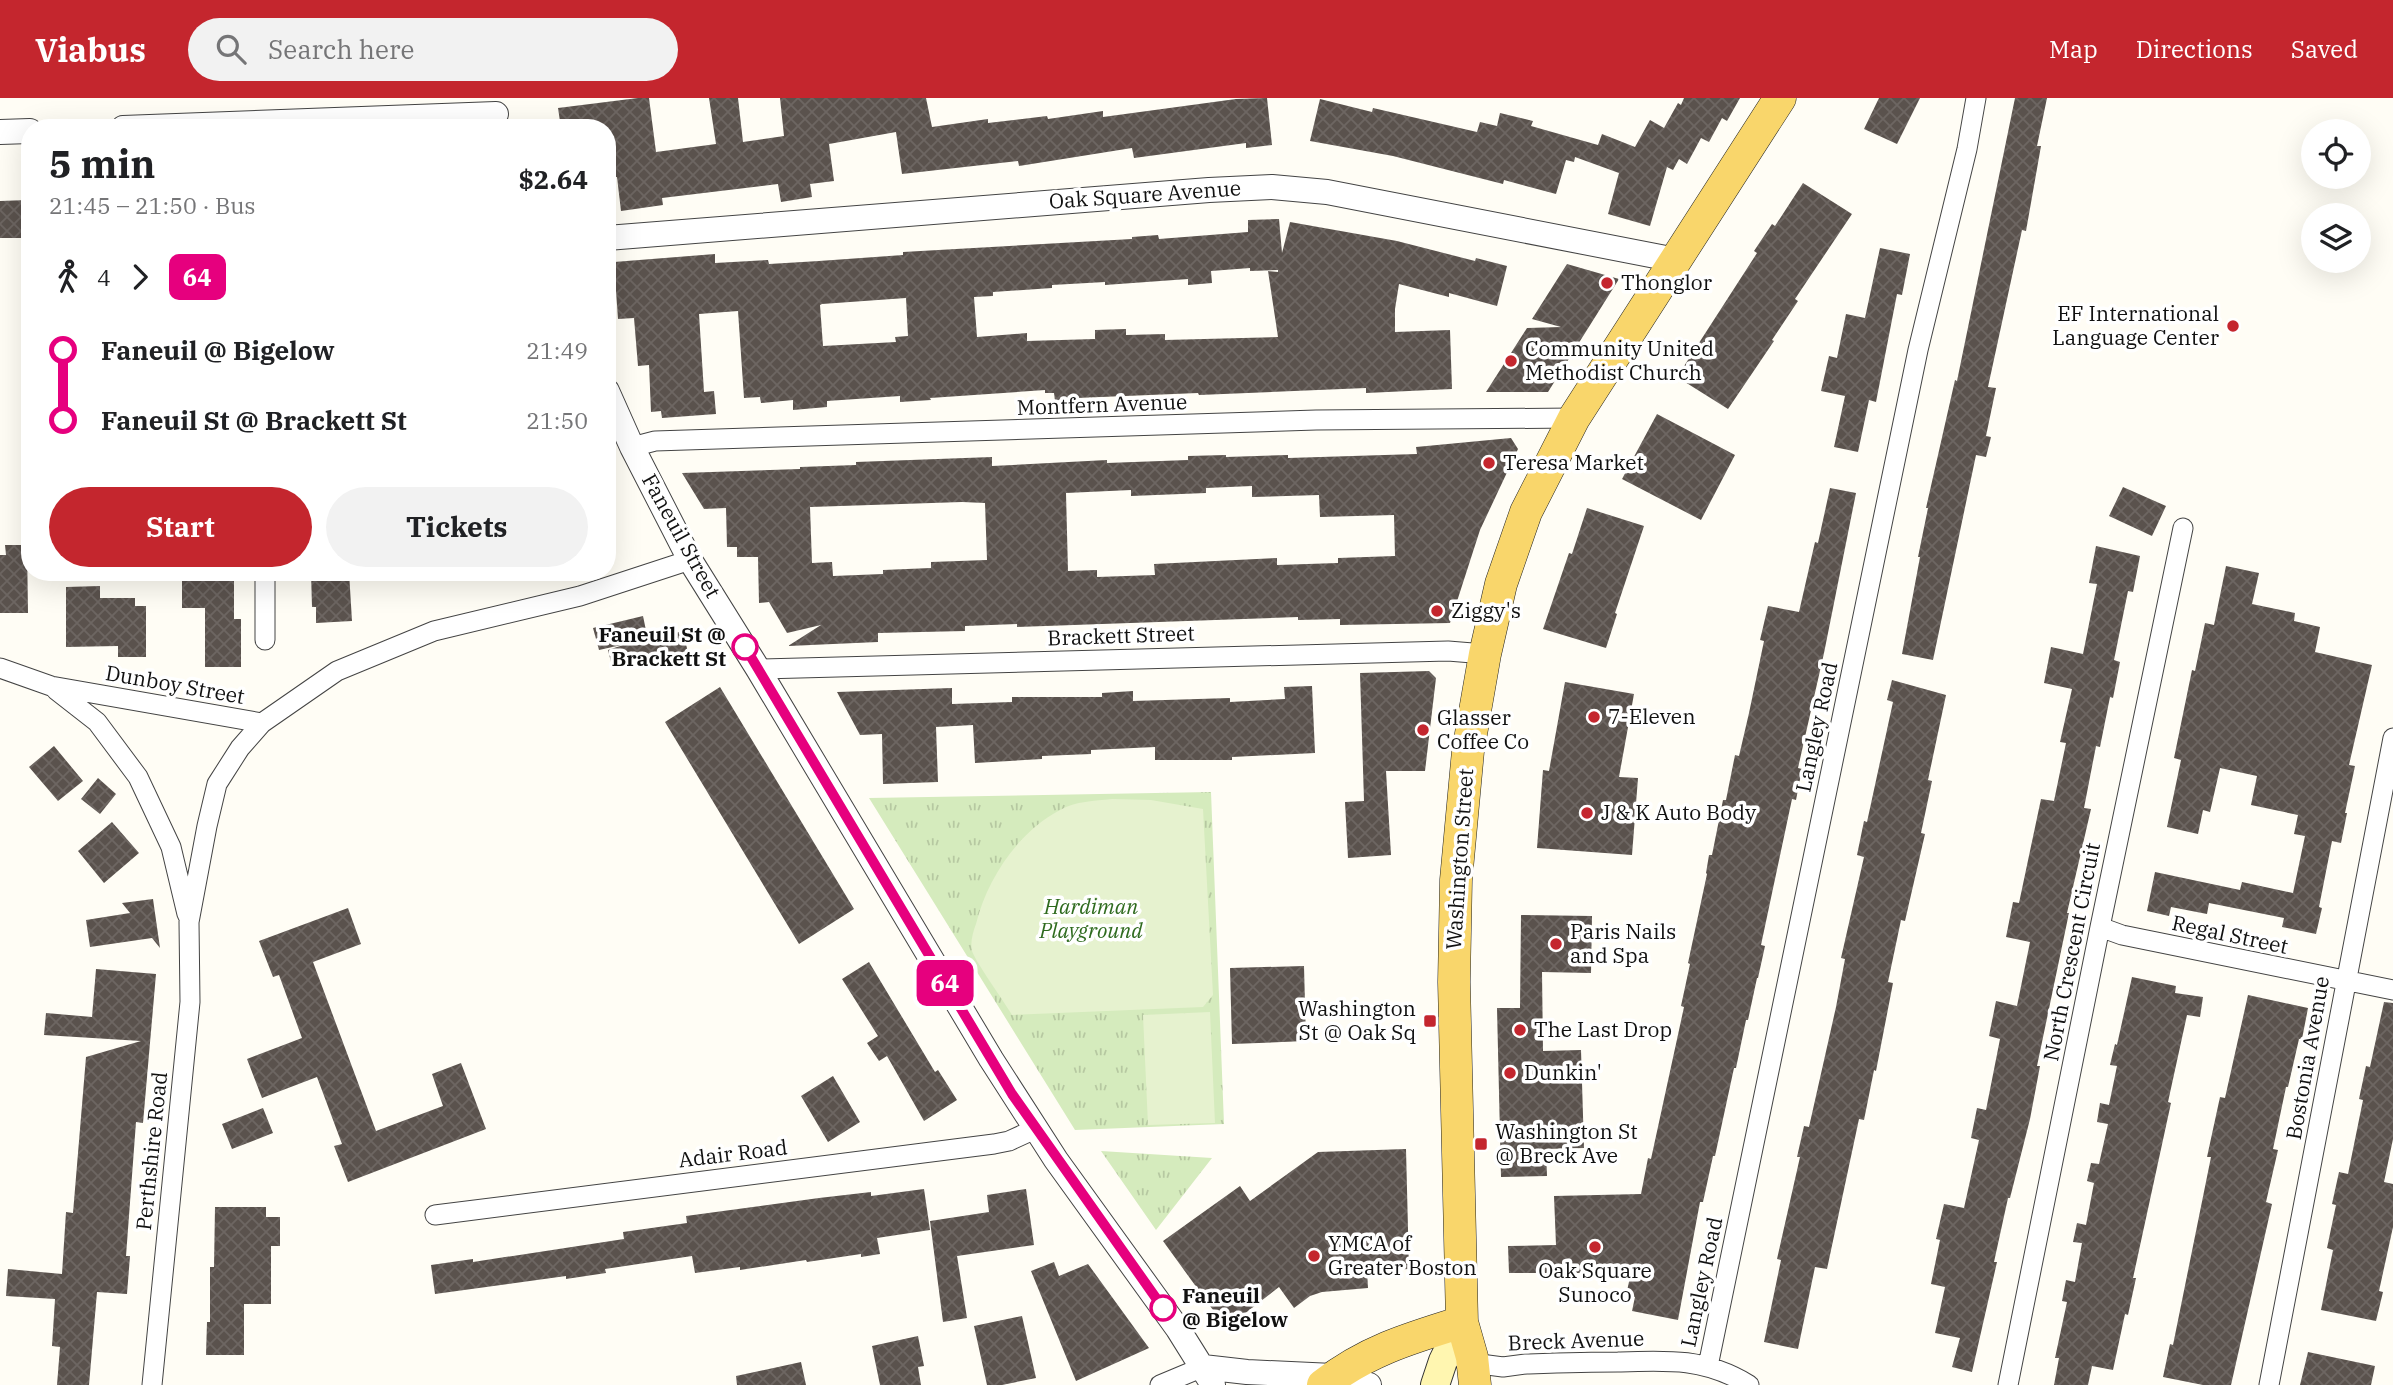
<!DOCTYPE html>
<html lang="en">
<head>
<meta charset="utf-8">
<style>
  :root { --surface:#fff; --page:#f2f2f2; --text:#202124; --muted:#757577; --accent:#c4262e }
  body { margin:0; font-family:"IBM Plex Serif",serif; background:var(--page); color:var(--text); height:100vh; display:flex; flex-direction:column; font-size:26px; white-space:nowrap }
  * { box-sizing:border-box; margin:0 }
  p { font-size:23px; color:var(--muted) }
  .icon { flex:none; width:38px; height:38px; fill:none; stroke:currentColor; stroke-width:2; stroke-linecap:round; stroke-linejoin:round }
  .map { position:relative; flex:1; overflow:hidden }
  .panel { position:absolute; left:21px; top:21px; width:595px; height:462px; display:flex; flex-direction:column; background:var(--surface); border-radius:28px; box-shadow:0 7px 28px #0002 }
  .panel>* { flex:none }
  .badge { padding:0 14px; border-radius:10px; font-size:24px; line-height:46px }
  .tools { position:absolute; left:2301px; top:21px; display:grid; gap:14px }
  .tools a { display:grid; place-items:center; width:70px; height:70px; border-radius:50%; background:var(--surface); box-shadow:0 7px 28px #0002; font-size:35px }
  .map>.badge { position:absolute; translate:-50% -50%; box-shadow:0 0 0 4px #fff }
  .legs { display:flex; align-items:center; gap:10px; height:77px; padding:0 28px; font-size:23px }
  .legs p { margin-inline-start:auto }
  .head { display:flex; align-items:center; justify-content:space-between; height:119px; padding:0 28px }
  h1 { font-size:38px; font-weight:700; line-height:52px }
  .cta { display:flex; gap:14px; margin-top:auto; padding:14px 28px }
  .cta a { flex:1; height:80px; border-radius:42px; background:var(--accent); color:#fff; font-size:28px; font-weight:700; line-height:80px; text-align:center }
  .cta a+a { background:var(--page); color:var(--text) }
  ul { padding:0 28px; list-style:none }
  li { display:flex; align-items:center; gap:24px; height:70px; font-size:26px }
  li i { display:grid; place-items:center; width:10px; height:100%; margin:0 9px; background:currentColor }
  li i::after { content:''; width:18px; height:18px; margin:-9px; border:5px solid; border-radius:50%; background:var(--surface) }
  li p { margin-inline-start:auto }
  li:first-child i { background:linear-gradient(#0000 50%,currentColor 0) }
  li:last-child i { background:linear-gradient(currentColor 50%,#0000 0) }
  header { display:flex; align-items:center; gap:42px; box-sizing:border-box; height:98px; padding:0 35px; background:var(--accent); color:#fff }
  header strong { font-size:33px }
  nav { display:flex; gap:38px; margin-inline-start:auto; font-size:24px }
  .search { width:490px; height:63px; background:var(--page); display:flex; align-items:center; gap:18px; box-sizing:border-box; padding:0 24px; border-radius:38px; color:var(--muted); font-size:26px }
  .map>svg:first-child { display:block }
</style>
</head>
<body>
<header>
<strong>Viabus</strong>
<div class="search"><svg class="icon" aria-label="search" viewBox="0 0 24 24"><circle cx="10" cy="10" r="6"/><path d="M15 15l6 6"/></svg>Search here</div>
<nav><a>Map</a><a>Directions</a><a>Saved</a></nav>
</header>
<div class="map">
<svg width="2393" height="1287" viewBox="0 0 2393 1287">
  <defs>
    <pattern id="park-tufts" width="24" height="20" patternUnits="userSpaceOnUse" patternTransform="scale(1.75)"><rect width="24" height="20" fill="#d5ebbd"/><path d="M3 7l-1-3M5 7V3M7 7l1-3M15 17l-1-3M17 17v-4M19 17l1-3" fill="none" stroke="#b6c8a1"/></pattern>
    <pattern id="building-cross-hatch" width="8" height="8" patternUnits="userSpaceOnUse" patternTransform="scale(1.75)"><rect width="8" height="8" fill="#5a524d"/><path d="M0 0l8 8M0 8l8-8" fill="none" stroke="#6d6662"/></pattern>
  </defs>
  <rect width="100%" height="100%" fill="#fffdf5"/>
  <path fill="url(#park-tufts)" d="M1211 694 1224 1026 1075 1032 869 700Z
    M1101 1053 1212 1060 1156 1132Z"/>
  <path fill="#e6f2cf" d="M1112 701 1151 702 1203 711 1213 897 1203 909 1012 917C1004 903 976 865 972 853 970 844 973 834 976 826 987 781 1018 734 1060 712 1076 703 1094 703 1112 701Z
    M1210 914 1215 1025 1148 1027 1143 917Z"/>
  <path fill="url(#building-cross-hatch)" fill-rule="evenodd" d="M638 0H649L656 54 716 46 709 0H738L743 44 784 38 780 0H926L932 29 988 21V25L1047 18 1048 21 1103 13V19L1236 1 1267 0 1272 47 1246 50V45L1134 60 1132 50 1019 68 1018 63 902 76 896 34 829 46 834 83 810 86 812 99 781 104 778 86 662 100 663 107 621 113 617 79 607 80V30H561L558 10Z
    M1684 0H1740L1727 23 1722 20 1709 44 1701 40 1687 66 1679 61 1673 72 1667 69 1650 128 1608 116 1619 75 1575 59 1574 64 1566 62 1556 96 1504 82 1503 86 1393 58 1310 43 1320 1 1372 14 1373 10 1477 34 1480 24 1497 28 1500 15 1533 23 1531 28 1598 47 1602 36 1635 49 1650 22 1664 30 1678 5 1681 7Z
    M1879 0H1920L1897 46 1864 31Z
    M2015 0H2047L2037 48H2041L2026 133 2022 132 1988 289 1996 290 1986 338 1991 339 1986 359 1976 357 1933 562 1902 556 1920 459H1918L1928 410H1926L1955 282 1957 283Z
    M1803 85 1852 116 1795 201 1798 203 1772 242 1774 243 1728 311 1677 279 1757 155 1754 153 1772 126 1775 128Z
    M28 102V140H0V103Z
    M1279 121 1282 155 1290 124 1397 143 1475 163 1476 160 1507 168 1497 208 1449 195V199L1399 186 1395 211V234L1450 232 1452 291 1366 295V290L1199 297 1198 295 1077 300V302L1055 303 1054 295H1045V292L930 300 931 302 900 304V298L827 303V309L793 312V302L761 305 760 299 744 300 738 213 699 216 704 294 714 293 716 316 662 320 661 313 651 314 649 267 638 268 634 220 618 221 614 164 715 156V165L768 162 769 166 819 163 903 157V154L1132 141V139L1158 137 1159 141 1248 134V122ZM1250 170V173L1278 172V174L1268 173 1278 239 1165 242V236L1126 237V231L1095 232V241L1027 243V235L977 239 974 199 993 198V194L1052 190V187L1105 184V187L1188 181V187L1212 185 1211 173ZM906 200 908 238 895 239 896 244 823 248 820 207 822 206Z
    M1880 150 1910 156 1902 197 1897 196 1876 304 1869 302 1858 354 1834 349 1845 298 1821 293 1829 258 1837 260 1846 216 1865 220Z
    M1567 166 1619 181 1548 294H1486L1527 230 1561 229 1532 221Z
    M1657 316 1735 357 1701 422 1622 381Z
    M1511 340 1518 351 1480 432 1450 525 1340 527V521L1298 522V519L1017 529V526L965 528V533L878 535V544L788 548 821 527 787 535 769 504 759 505 758 459H737V449H727L726 410 704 411 682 375 800 371V369L856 367V364L992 359V368L1107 362V365L1188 362V358L1226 357V359L1288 357V360L1417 356 1416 349ZM1252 388V399L1319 397 1320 419 1394 417 1395 458 1338 460V465L1277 467V460L1154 466 1155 477 1097 479V472L1068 473 1066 395 1131 392V398L1206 395V390ZM962 404 985 405 987 462 931 464V470L883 472V476L833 478 832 464 812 465 810 409Z
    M2123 389 2166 408 2152 438 2109 418Z
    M1830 390 1856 395 1824 555 1798 670 1802 671 1796 702 1792 701 1761 847 1765 848 1758 880H1757L1748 922H1746L1736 970H1734L1715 1058H1713L1703 1104H1700L1678 1222 1632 1213 1635 1199 1626 1197 1631 1175H1509L1508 1148 1556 1147 1554 1098 1641 1096 1648 1060 1651 1061 1684 909 1681 908 1690 866 1688 865 1707 776 1706 775 1709 757H1712L1723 702H1726L1735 657 1739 658 1749 615 1764 543 1760 542 1768 508 1799 514 1815 444 1818 445Z
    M1587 410 1644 428 1615 515 1617 516 1606 550 1543 531 1569 455 1572 456Z
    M5 447H27L28 515H0V457H6Z
    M2096 448 2140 458 2133 494 2128 493 2114 562 2120 564 2113 600 2110 599 2100 649 2096 648 2084 710 2091 711 2067 815H2069L2037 968H2040L2030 1021 2010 1100H2008L1994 1164H1997L1972 1274 1952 1269 1960 1240 1935 1235 1945 1189 1931 1186 1940 1142 1936 1141 1944 1106 1964 1110 1979 1042 1971 1040 1977 1010 1986 1012 2000 941 1989 938 1996 903 2017 908 2030 844 2006 839 2013 804 2019 805 2041 701 2054 703 2066 645 2060 644 2072 591 2044 585 2051 549 2083 556 2097 486 2089 485Z
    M2226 468 2259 475 2252 506 2295 515 2294 523 2320 529 2315 554 2372 567 2349 667 2355 668 2345 715H2347L2341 745 2332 743 2319 809 2322 810 2316 836 2282 829 2284 820 2209 805 2207 816 2171 809 2169 818 2147 813 2155 774 2240 792 2242 784 2293 795 2305 738 2294 736 2298 717 2251 707 2257 678 2220 670 2210 714 2203 712 2198 736 2167 729 2181 662 2174 660 2192 572 2195 573 2205 525 2214 527Z
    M182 474H234V521H241V569H205V510H182Z
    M311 474H349L352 523 316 525V509H312Z
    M100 488V500H135V508H146V559H118V548L66 549V489Z
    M643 518 648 542 683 533 689 559 668 564 666 557 612 568 608 552 626 546 599 552 593 530Z
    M1429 573 1436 580 1425 673H1386L1391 757 1348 760 1345 704 1364 703 1360 575Z
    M1892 582 1946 597 1928 682 1932 683 1921 735 1925 736 1905 823 1901 822 1888 884 1893 885 1876 973 1874 972 1864 1022 1859 1021 1827 1171 1815 1169 1798 1251 1764 1244 1781 1162 1777 1161 1800 1059H1797L1804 1028 1809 1029 1836 909 1845 861 1841 860 1864 759 1857 757 1864 723 1867 724 1893 604 1887 602Z
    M1565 584 1634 596 1619 679 1638 680 1632 757 1537 750 1543 672 1549 673Z
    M1312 588 1315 655 1232 659V662H1155V649L1091 652V656L1042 658V661L975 665 973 627 936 629 938 684 883 686 882 636 860 637 837 594 952 590V606L1012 604V599H1102V595L1133 593V603L1230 600V604L1285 601 1284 589Z
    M720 589 854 811 799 846 665 624Z
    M54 648 83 683 58 703 29 669Z
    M98 680 116 696 100 716 81 701Z
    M112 724 139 755 104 785 78 753Z
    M153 801 160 850 152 840 90 849 86 822 130 815 122 805Z
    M348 810 361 846 313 864 376 1033 443 1008 432 976 461 965 486 1031 348 1084 334 1048 342 1046 317 979 262 1000 247 961 302 940 279 877 273 879 259 843Z
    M1521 817 1592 818 1591 875 1542 874 1543 953 1581 952 1584 1050 1546 1051 1547 1078 1501 1079 1497 910H1520Z
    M869 864 935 974 938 972 957 1002 924 1023 887 958 879 963 867 945 878 938 842 881Z
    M1304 868 1306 943 1232 946 1230 870Z
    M96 871 156 876 143 1025 136 1024 126 1158H130L127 1196 97 1194 89 1287H57L60 1249 52 1248 55 1201 6 1198 8 1171 62 1176 66 1114 73 1115 86 959 141 943 44 937 46 915 92 919Z
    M2132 879 2176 888 2175 895 2203 899 2200 919 2187 917 2168 1004 2171 1005 2133 1180H2136L2128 1217 2125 1216 2113 1272 2092 1268 2088 1287H2054L2059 1260H2055L2067 1204 2062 1203 2066 1182 2075 1184 2082 1145 2073 1144 2077 1125 2086 1127 2094 1085 2087 1083 2091 1065 2099 1066 2108 1026 2097 1024 2100 1005 2109 1007 2117 968 2110 967 2115 946 2117 947Z
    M2248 897 2308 910 2302 941H2299L2288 989H2286L2273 1051 2278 1052 2266 1104 2272 1106 2231 1287H2203L2163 1279 2170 1246 2173 1247 2211 1059H2207L2220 999 2225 1000Z
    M2384 904 2393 905V1041L2384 1084 2393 1086V1129L2379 1193 2383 1194 2376 1223 2321 1212 2333 1152 2327 1150 2336 1107 2332 1106 2339 1074 2348 1076 2363 1002 2359 1001 2366 968 2370 969Z
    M833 978 860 1024 828 1044 801 998Z
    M263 1010 273 1035 232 1051 222 1026Z
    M1406 1051 1409 1171 1367 1173 1368 1190 1322 1194 1310 1198 1294 1210 1279 1189 1226 1230 1163 1143 1240 1088 1250 1103 1318 1054Z
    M924 1091 930 1132 877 1140 880 1156 861 1159V1156L807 1164 806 1162 740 1172V1169L695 1175 692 1158 605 1171 606 1175 566 1181V1178L435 1196 431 1167 473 1161V1164L624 1141 623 1134 687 1125 686 1118 819 1100 871 1094V1098Z
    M1026 1091 1034 1147 957 1158 967 1220 943 1224 930 1123 989 1114 987 1097Z
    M215 1109H266V1119H280V1148H271V1206H244V1257H206L207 1224H210V1169H214Z
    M1054 1164 1059 1178 1088 1166 1149 1250 1076 1283 1031 1173Z
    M1022 1218 1036 1280 1002 1287H987L974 1228Z
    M918 1238 924 1268 918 1269 921 1287H880L872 1248Z
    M2308 1254 2375 1268 2371 1287H2300Z
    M801 1264 806 1287H737L736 1278Z"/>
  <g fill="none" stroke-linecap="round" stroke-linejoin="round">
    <g stroke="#444" stroke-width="21">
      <path id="minor" d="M632 349 655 343 1316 322 1574 320
        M265 542V474
        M0 570 51 588 262 625 337 573 434 533 580 498 690 462
        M758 571 1448 553 1485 556
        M56 592 97 624 138 679 171 749 187 816
        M2100 829 2122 837 2393 892
        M435 1117 994 1046 1009 1043 1035 1031
        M1465 1264 1503 1269 1526 1266C1557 1265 1587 1264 1618 1264 1668 1262 1705 1260 1749 1287
        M1708 1268 1918 252 1967 51 1976 0
        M152 1287 190 904 189 824 207 728 217 686 240 650 262 625
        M1160 1287 1203 1269
        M2008 1287 2100 829 2183 430
        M2269 1287C2312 1072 2350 856 2393 640"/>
    </g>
    <g stroke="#444" stroke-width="26">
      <path id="tertiary" d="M123 30 496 16
        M0 34 30 33
        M607 140 1209 92 1272 89 1327 94 1676 162
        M607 293 632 349 690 462 758 571 991 961 1056 1062 1178 1231 1213 1287
        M1203 1269 1247 1274 1333 1278 1369 1287"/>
    </g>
    <g stroke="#333" stroke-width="30">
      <path id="secondary" d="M1435 1287 1443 1263 1462 1224"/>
    </g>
    <g stroke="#222" stroke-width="33">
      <path id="primary" d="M1323 1287C1366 1253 1410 1240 1462 1224
        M1475 1287 1472 1259 1462 1224 1454 884 1456 782 1468 653 1485 556 1501 486 1526 414 1574 320 1780 0"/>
    </g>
    <use href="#minor" stroke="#fff" stroke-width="19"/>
    <use href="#tertiary" stroke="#fff" stroke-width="24"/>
    <use href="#secondary" stroke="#fff6b0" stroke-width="28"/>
    <use href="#primary" stroke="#f9d66b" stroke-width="32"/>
  </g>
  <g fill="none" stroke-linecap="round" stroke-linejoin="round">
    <g stroke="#fff" stroke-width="16">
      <path id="line-1" d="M745 549 1012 996 1163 1210"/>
    </g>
    <use href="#line-1" stroke="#e6007e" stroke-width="10"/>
  </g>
  <g fill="#c4262e" stroke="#fff" stroke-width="2.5">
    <circle cx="1607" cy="185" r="7"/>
    <circle cx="2233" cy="228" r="7"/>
    <circle cx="1511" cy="263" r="7"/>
    <circle cx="1489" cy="365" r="7"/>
    <circle cx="1437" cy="513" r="7"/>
    <circle cx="1594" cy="619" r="7"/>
    <circle cx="1423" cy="632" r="7"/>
    <circle cx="1587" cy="715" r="7"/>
    <circle cx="1556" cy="846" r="7"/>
    <rect x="1423" y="916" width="14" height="14" rx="3.5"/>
    <circle cx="1520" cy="932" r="7"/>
    <circle cx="1510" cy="975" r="7"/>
    <rect x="1474" y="1039" width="14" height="14" rx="3.5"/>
    <circle cx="1595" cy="1149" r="7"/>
    <circle cx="1314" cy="1158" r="7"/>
  </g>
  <g fill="#fff" stroke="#e6007e" stroke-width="3.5">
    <circle cx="745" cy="549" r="12"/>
    <circle cx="1163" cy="1210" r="12"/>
  </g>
  <g text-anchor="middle" stroke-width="7" stroke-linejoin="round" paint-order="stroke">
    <g font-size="21" fill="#111" stroke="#fff">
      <text transform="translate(1145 97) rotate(-4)" y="7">Oak Square Avenue</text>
      <text transform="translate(1102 307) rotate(-2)" y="7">Montfern Avenue</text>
      <text transform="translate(681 438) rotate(61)" y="7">Faneuil Street</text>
      <text transform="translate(1121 538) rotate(-2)" y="7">Brackett Street</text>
      <text transform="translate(175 587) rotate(10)" y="7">Dunboy Street</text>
      <text transform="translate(1817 629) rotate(-78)" y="7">Langley Road</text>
      <text transform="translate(1460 761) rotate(-86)" y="7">Washington Street</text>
      <text transform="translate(2230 837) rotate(12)" y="7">Regal Street</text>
      <text transform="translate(2072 854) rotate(-79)" y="7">North Crescent Circuit</text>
      <text transform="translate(2308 960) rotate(-80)" y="7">Bostonia Avenue</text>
      <text transform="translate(152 1053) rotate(-84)" y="7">Perthshire Road</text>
      <text transform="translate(733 1056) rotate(-7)" y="7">Adair Road</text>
      <text transform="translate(1702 1184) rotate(-78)" y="7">Langley Road</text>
      <text transform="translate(1576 1243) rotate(-2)" y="7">Breck Avenue</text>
    </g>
    <g font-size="21" fill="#111" stroke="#fff" text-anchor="start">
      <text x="1621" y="192">Thonglor</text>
      <text x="2219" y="223" text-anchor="end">EF International<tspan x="2219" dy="24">Language Center</tspan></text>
      <text x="1525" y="258">Community United<tspan x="1525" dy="24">Methodist Church</tspan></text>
      <text x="1503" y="372">Teresa Market</text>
      <text x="1451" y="520">Ziggy's</text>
      <text x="1608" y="626">7-Eleven</text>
      <text x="1437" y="627">Glasser<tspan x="1437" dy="24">Coffee Co</tspan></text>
      <text x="1601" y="722">J &amp; K Auto Body</text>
      <text x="1570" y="841">Paris Nails<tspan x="1570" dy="24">and Spa</tspan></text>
      <text x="1416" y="918" text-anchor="end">Washington<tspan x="1416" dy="24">St @ Oak Sq</tspan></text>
      <text x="1534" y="939">The Last Drop</text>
      <text x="1524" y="982">Dunkin'</text>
      <text x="1495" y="1041">Washington St<tspan x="1495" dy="24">@ Breck Ave</tspan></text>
      <text x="1328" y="1153">YMCA of<tspan x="1328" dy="24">Greater Boston</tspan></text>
      <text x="1595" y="1180" text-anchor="middle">Oak Square<tspan x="1595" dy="24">Sunoco</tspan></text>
    </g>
    <g font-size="21" font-weight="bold" fill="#111" stroke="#fff" text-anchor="end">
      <text x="726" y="544">Faneuil St @<tspan x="726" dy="24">Brackett St</tspan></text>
      <text x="1182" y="1205" text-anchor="start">Faneuil<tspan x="1182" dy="24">@ Bigelow</tspan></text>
    </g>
    <g font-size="21" font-style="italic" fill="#2f6b1f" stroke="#fff">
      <text x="1091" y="816">Hardiman<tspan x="1091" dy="24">Playground</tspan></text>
    </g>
  </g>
</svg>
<div class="tools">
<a><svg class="icon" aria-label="locate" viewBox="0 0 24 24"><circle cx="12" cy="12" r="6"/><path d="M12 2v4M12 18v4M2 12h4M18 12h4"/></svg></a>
<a><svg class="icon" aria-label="layers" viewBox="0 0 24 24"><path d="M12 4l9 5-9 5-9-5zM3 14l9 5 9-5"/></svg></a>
</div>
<b class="badge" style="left:945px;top:885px;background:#e6007e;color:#fff">64</b>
<section class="panel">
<div class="head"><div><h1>5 min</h1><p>21:45 – 21:50 · Bus</p></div><b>$2.64</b></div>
<div class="legs"><svg class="icon" aria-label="walk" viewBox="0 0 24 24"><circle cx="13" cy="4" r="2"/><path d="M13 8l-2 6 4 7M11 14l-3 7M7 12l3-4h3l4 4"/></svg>4<svg class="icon" aria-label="forward" viewBox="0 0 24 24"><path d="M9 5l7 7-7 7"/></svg><b class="badge" style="background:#e6007e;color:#fff">64</b></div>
<ul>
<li><i style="color:#e6007e"></i><b>Faneuil @ Bigelow</b><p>21:49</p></li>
<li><i style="color:#e6007e"></i><b>Faneuil St @ Brackett St</b><p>21:50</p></li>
</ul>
<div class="cta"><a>Start</a><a>Tickets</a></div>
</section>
</div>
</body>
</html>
